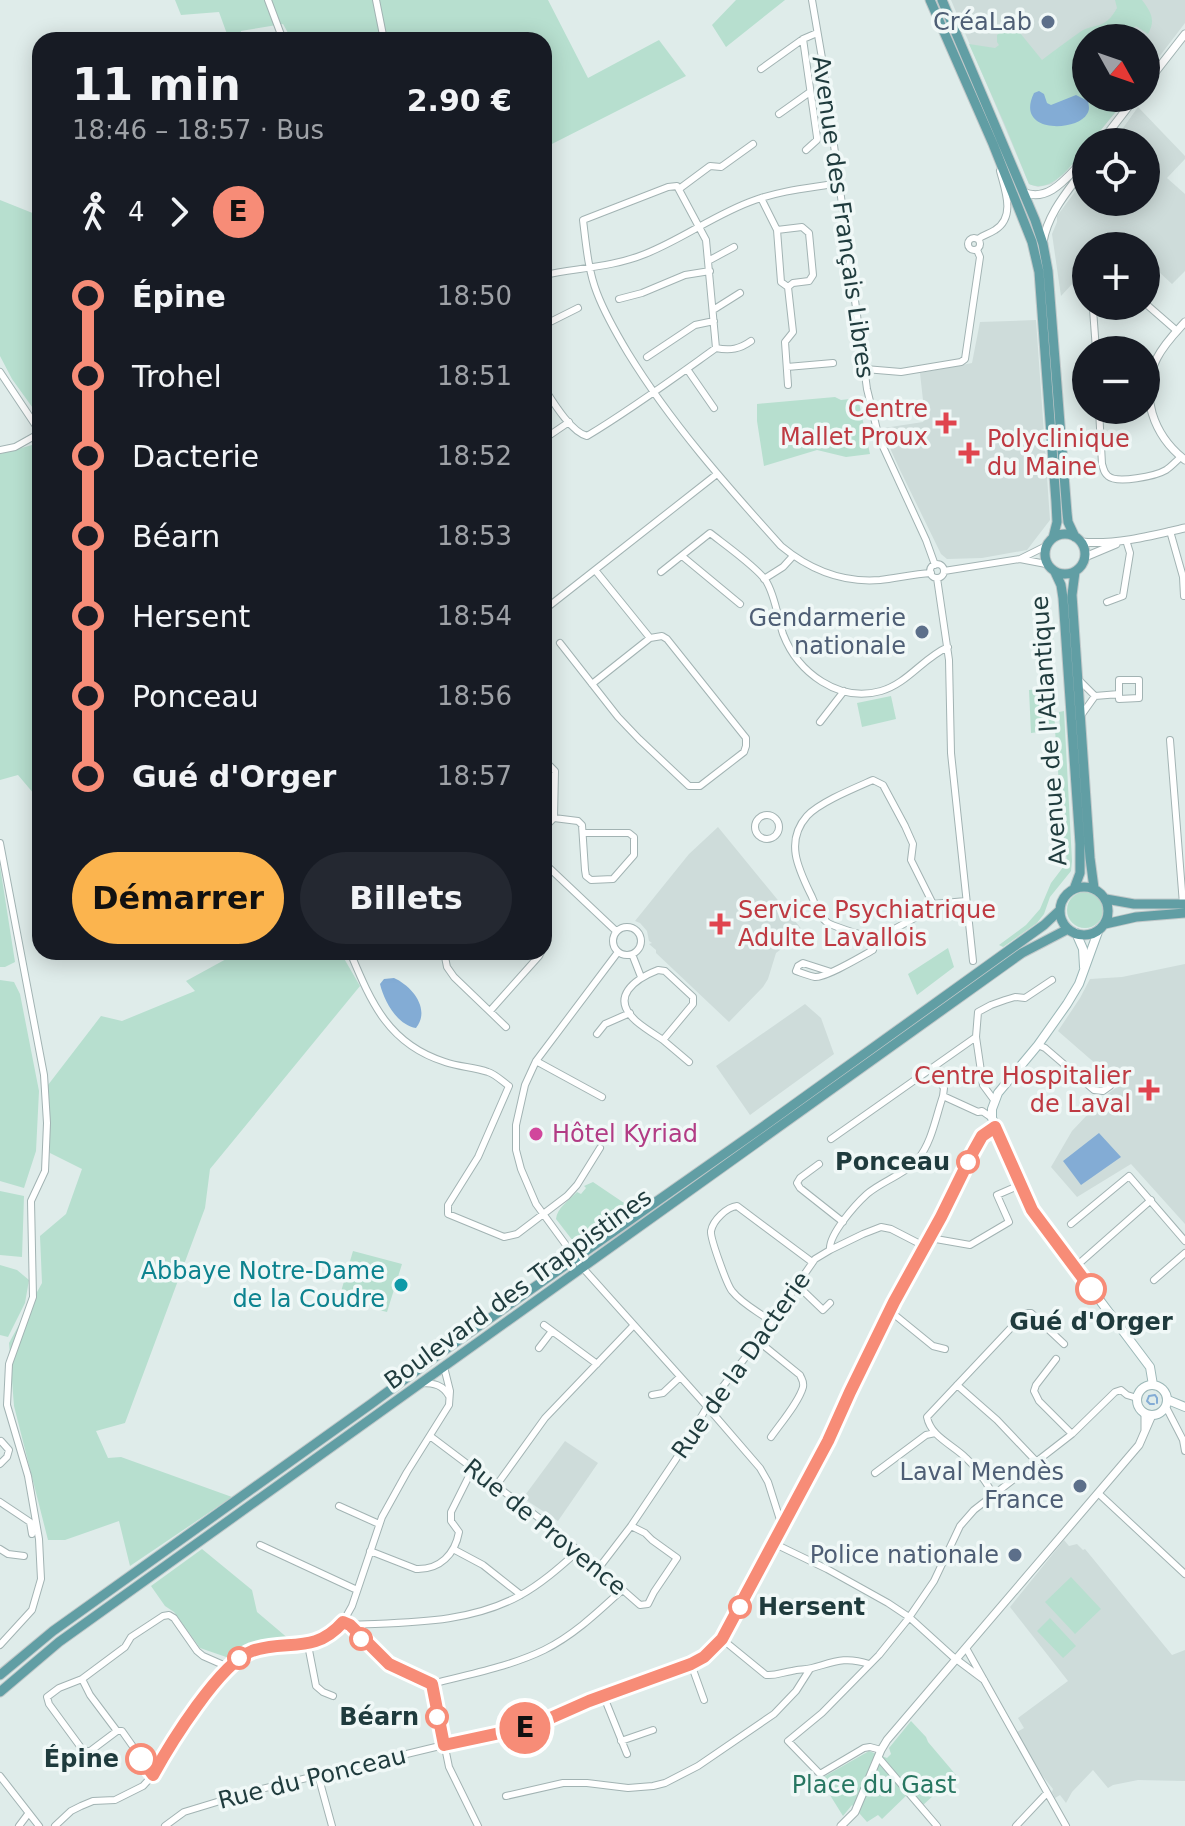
<!DOCTYPE html>
<html lang="fr">
<head>
<meta charset="utf-8">
<style>
  :root { --surface:#171b24; --page:#242831; --text:#f1f3f6; --muted:#9ea1a6; --accent:#fbb44e }
  body { margin:0; font-family:"DejaVu Sans",sans-serif; background:var(--page); color:var(--text); height:100vh; display:flex; flex-direction:column; font-size:30px; white-space:nowrap }
  * { box-sizing:border-box; margin:0 }
  p { font-size:26px; color:var(--muted) }
  .icon { flex:none; width:44px; height:44px; fill:none; stroke:currentColor; stroke-width:2; stroke-linecap:round; stroke-linejoin:round }
  .map { position:relative; flex:1; overflow:hidden }
  .drawer { position:absolute; left:32px; top:32px; width:520px; height:928px; display:flex; flex-direction:column; background:var(--surface); border-radius:24px; box-shadow:0 4px 20px #0003 }
  .drawer>* { flex:none }
  .badge { padding:0 16px; border-radius:26px; font-size:28px; line-height:52px }
  .needle { width:52px; rotate:130deg }
  .tools { position:absolute; left:1072px; top:24px; display:grid; gap:16px }
  .tools a { display:grid; place-items:center; width:88px; height:88px; border-radius:50%; background:var(--surface); box-shadow:0 4px 20px #0003; font-size:40px }
  .map>.badge { position:absolute; translate:-50% -50%; box-shadow:0 0 0 4px #fff }
  .legs { display:flex; align-items:center; gap:12px; height:88px; padding:0 40px; font-size:26px }
  .legs p { margin-inline-start:auto }
  .summary { display:flex; align-items:center; justify-content:space-between; height:136px; padding:0 40px }
  h1 { font-size:44px; font-weight:700; line-height:60px }
  .cta { display:flex; gap:16px; margin-top:auto; padding:16px 40px }
  .cta a { flex:1; height:92px; border-radius:48px; background:var(--accent); color:#111; font-size:32px; font-weight:700; line-height:92px; text-align:center }
  .cta a+a { background:var(--page); color:var(--text) }
  ul { padding:0 40px; list-style:none }
  li { display:flex; align-items:center; gap:28px; height:80px; font-size:30px }
  li i { display:grid; place-items:center; width:12px; height:100%; margin:0 10px; background:currentColor }
  li i::after { content:''; width:20px; height:20px; margin:-10px; border:6px solid; border-radius:50%; background:var(--surface) }
  li p { margin-inline-start:auto }
  li:first-child i { background:linear-gradient(#0000 50%,currentColor 0) }
  li:last-child i { background:linear-gradient(currentColor 50%,#0000 0) }
  .map>svg:first-child { display:block }
</style>
</head>
<body>
<div class="map">
<svg width="1185" height="1826" viewBox="0 0 1185 1826">
  <rect width="100%" height="100%" fill="#dfecea"/>
  <path fill="#cedcda" d="M951 0H1185V23L1146 74V38H1086V98H1127L1091 142H1086V148L1062 175 1052 184 1038 187 1029 184Z
    M1138 107 1185 156V159L1167 178 1185 194V271L1172 284 1146 260V246H1130L1117 235 1107 246H1086V269L1061 296 1052 234 1057 222V216L1086 177V202H1146V142H1113Z
    M1036 320 1050 520 1027 550 982 558 947 559 941 554 899 468 885 437 884 428 923 422 925 418 920 373 972 363 980 322Z
    M718 827 804 932 776 953 768 979 763 987 729 1022 656 953V950L649 944 652 943 649 941 647 931 640 923 635 921 689 854Z
    M1185 964V1224L1131 1164 1077 1197 1051 1167 1072 1131 1106 1095 1120 1085 1058 1031 1080 998 1090 979 1122 977Z
    M805 1004 821 1018 834 1054 750 1115 716 1066Z
    M565 1441 598 1463 558 1521 523 1498Z
    M1064 1540 1069 1546 1077 1544 1083 1550 1085 1549 1172 1655 1185 1650V1781L1138 1780 1113 1785 1108 1788 1093 1770 1072 1792 1066 1803 1060 1795 1055 1798 1052 1792 1053 1789 1041 1774 1017 1732 1024 1728 1018 1718 1068 1681 1010 1607Z"/>
  <path fill="#b7dfcf" d="M175 0H548L588 78 659 40 686 76 544 148V40H292L283 24 241 31V40H205L227 34 219 12 181 15Z
    M736 0H785L726 47 712 25Z
    M1115 0H1142C1151 12 1156 20 1148 34L1136 26 1125 38H1086V98H1127L1091 142H1086V148C1072 164 1053 194 1029 184L1005 125 969 44 995 48 999 45 997 42V35L1012 23 1042 60C1054 51 1067 41 1080 32 1096 22 1104 31 1117 8Z
    M0 200 40 216V418L12 379 0 356Z
    M835 397 841 400 858 398 870 454 846 457 817 450 764 466 757 421V404Z
    M39 443 40 444V801L18 775 0 780V454Z
    M1047 632H1053L1055 730 1060 729 1059 712 1064 711 1072 861 1071 871 1050 897 1044 914 1037 923 1003 947 999 945 1026 925 1040 909 1051 883 1067 862 1062 825 1055 730 1031 733 1029 690 1050 688Z
    M891 696 896 719 862 727 857 703Z
    M0 866 15 962 5 967H0Z
    M1067 910a18 18 0 1 1 36 0a18 18 0 1 1-36 0Z
    M948 948 954 967 917 995 908 974Z
    M239 952H343L342 955 360 986 210 1169 205 1208 125 1423 96 1431 108 1458 121 1457 232 1497 130 1566 119 1521 65 1540H48L14 1406 9 1343 42 1283 40 1236 66 1214 82 1169 50 1153 48 1085 101 1016 122 1021 195 991 186 981Z
    M0 980 14 982 20 994 39 1091 36 1151 24 1188 0 1181Z
    M593 1182 630 1207C616 1217 590 1242 573 1241L556 1219C557 1208 569 1200 577 1192L581 1194 586 1188 584 1186Z
    M0 1191 24 1196 22 1257 0 1255Z
    M353 1251 402 1264 387 1312 371 1308V1304L340 1295Z
    M0 1265 17 1270 29 1280 25 1303 8 1337 0 1335Z
    M202 1549 252 1590 257 1612 290 1640 244 1646 229 1658 200 1648 174 1612 165 1606 151 1586Z
    M1071 1577 1101 1609 1075 1634 1045 1602Z
    M1050 1618 1076 1646 1063 1658 1037 1631Z
    M911 1721 926 1737 928 1742 956 1775 923 1805 911 1791 882 1819 878 1815 867 1822 852 1805 843 1816 820 1779 869 1751 887 1758 891 1754 889 1748Z"/>
  <path fill="#83acd5" d="M1039 91 1044 94 1047 103 1051 105 1076 95 1088 101C1089 107 1090 109 1087 114 1077 132 1014 134 1034 93Z
    M394 978C412 986 431 1009 416 1028 397 1025 384 1001 380 984L384 979Z
    M1099 1133 1121 1157 1081 1185 1063 1161Z"/>
  <g fill="none" stroke-linecap="round" stroke-linejoin="round">
    <path stroke="#83acd5" stroke-width="2" d="M1149 1396 1155 1395 1157 1398V1403
      M1149 1396 1147 1401 1150 1404H1154"/>
    <g stroke="#a2b3b3" stroke-width="8">
      <path id="minor" d="M268 0 283 40
        M376 0 384 40
        M812 0 823 64 867 389 879 438 926 540 935 565
        M803 39 817 137V140L806 150
        M761 69 803 39 817 33
        M779 114 810 92
        M679 189 710 166 721 167 753 144
        M761 198 777 230 781 282 788 287 793 332 785 342 788 385
        M777 230 802 227 809 233 813 275 809 281 793 283 788 287
        M968 244a6 6 0 1 1 12 0a6 6 0 1 1-12 0Z
        M978 239C983 235 989 234 995 230 1016 217 1005 190 1000 171
        M708 261 734 247
        M544 275C578 268 613 267 645 254 683 239 717 213 755 200 783 190 810 188 839 183
        M619 299 642 293 685 275 710 271
        M1146 304 1177 331
        M1095 306 1093 309 1096 350
        M713 310 740 293
        M544 325 578 308
        M716 348C730 351 740 349 751 341
        M647 357 695 325 714 321
        M787 367 833 363
        M687 369 714 408
        M865 369 901 372 961 362 965 359 980 257 977 250
        M0 372 40 432
        M544 388C553 402 571 432 587 436 632 409 674 378 716 348L706 240 677 186 668 187 583 220C586 244 588 270 597 293 605 314 616 333 628 353 671 423 726 485 781 546 810 570 843 583 880 580 897 578 914 574 931 573
        M1099 410 1102 464C1104 469 1103 472 1108 476 1117 484 1156 476 1166 470 1171 467 1176 461 1181 457
        M544 439 569 422
        M0 450 15 447 40 433
        M1170 531 1183 577 1184 596
        M682 556 740 604
        M1020 559 1046 564
        M930 571a7 7 0 1 1 14 0a7 7 0 1 1-14 0Z
        M944 571 1020 559 1046 546
        M661 572 710 533C724 544 758 568 766 581 775 595 778 619 783 634 798 673 839 703 881 691 908 683 923 658 948 647
        M937 578 949 660 951 753 973 961
        M764 579 783 567 793 556
        M1107 602 1123 596 1130 553 1126 540
        M544 610 717 474
        M560 643 618 717 639 739 689 786H700L744 752 746 746V738L667 639 662 636 650 638 595 570
        M1078 679 1095 696
        M592 684 650 638
        M1080 717 1095 696 1119 694V699L1139 698V680H1119V694
        M820 722 844 691
        M1170 740 1183 904
        M544 760 555 771 554 818 544 828
        M755 827a12 12 0 1 1 24 0a12 12 0 1 1-24 0Z
        M554 818 578 821 582 825 585 870 586 876 591 880 613 879 634 855V837L629 833H583
        M0 843 44 1075 47 1123 45 1171 31 1201 33 1297 9 1364 7 1405 28 1476 39 1539 41 1579 32 1610 0 1645
        M544 863 616 931
        M933 904 911 860 913 844 905 826 883 785 873 780C855 788 820 802 807 816 784 842 799 870 812 897 816 906 819 917 828 923 839 929 863 935 876 939L922 914 933 904 966 901
        M613 941a14 14 0 1 1 28 0a14 14 0 1 1-28 0Z
        M350 952C371 1002 388 1044 445 1062 459 1067 474 1067 488 1072 495 1074 502 1081 509 1086L478 1157 448 1205V1214L504 1237 517 1234 567 1196 577 1185 600 1148
        M444 952 447 967 454 977 506 1027
        M618 952 536 1061 525 1085 516 1125V1150L521 1169 536 1204 582 1267 703 1402 760 1468 768 1482 782 1526
        M632 954 641 977
        M658 970 665 971 693 997V1004L663 1040C654 1034 644 1028 636 1021 609 997 635 979 658 970Z
        M831 972 803 963 798 966 796 971C802 973 809 976 815 977 826 978 862 956 873 950L876 939
        M490 1011 539 956 541 952
        M597 1034 605 1024 630 1013
        M663 1040 689 1062
        M1038 1045 1045 1048 1094 1090 1103 1091 1110 1086
        M536 1061 602 1097
        M943 1096 978 1112 982 1111 992 1118
        M994 1100 983 1085 976 1037 978 1012 991 1005 1005 1000 1015 997 1025 998 1052 980
        M831 1139 976 1037
        M892 1157 903 1171
        M819 1164 800 1178 797 1183 800 1188 843 1222
        M1071 1224 1129 1176 1185 1241
        M930 1238 970 1245 1009 1222 997 1195 1020 1185
        M830 1250C828 1235 856 1204 867 1194 882 1181 904 1175 918 1159 932 1142 936 1116 943 1096L944 1088 930 1069
        M1074 1268 1151 1200
        M1154 1280 1185 1253
        M797 1285 823 1310 830 1303
        M890 1311 933 1346 945 1349
        M772 1322C759 1312 742 1304 732 1291 727 1285 710 1238 711 1231 713 1220 727 1207 737 1206L812 1262
        M544 1325 597 1364
        M758 1341 800 1375C802 1380 804 1381 803 1387 799 1402 780 1424 771 1437
        M539 1348 552 1331
        M1056 1359 1036 1385 1034 1391 1039 1401 1072 1434
        M422 1383C434 1383 443 1385 449 1396
        M957 1385 997 1420 1035 1460 1038 1461
        M652 1395 663 1393 680 1377
        M1166 1407 1183 1440 1185 1451
        M430 1436 551 1527 640 1605 648 1604 654 1592 677 1558 652 1540 645 1533 631 1526
        M0 1464 7 1457 9 1450 1 1441
        M875 1473 926 1435 935 1433
        M496 1486 545 1418 633 1326
        M1098 1493 1185 1574
        M993 1494C986 1482 977 1468 966 1458 952 1444 931 1437 927 1417L1025 1313H1031L1064 1344
        M0 1502 30 1522 32 1534
        M339 1506 379 1524
        M773 1543 827 1569 888 1603 909 1617 952 1656 984 1680
        M260 1545 357 1590
        M0 1549 8 1554 24 1556
        M453 1549 483 1565 521 1595
        M370 1551 416 1569C440 1570 455 1554 459 1532L451 1521V1512L473 1468
        M598 1569 631 1526 676 1459 707 1407 758 1341 815 1259 830 1250 863 1234 881 1227 891 1229 924 1246
        M343 1622 350 1625C407 1622 467 1624 519 1596 541 1584 560 1567 578 1551
        M350 1626 389 1664 432 1684 449 1767 478 1826
        M722 1639 766 1675C776 1676 783 1672 792 1671 798 1669 805 1670 812 1668 834 1662 845 1656 869 1664
        M308 1645 316 1686 323 1692 333 1696
        M966 1648 1066 1826
        M691 1664 704 1700
        M82 1679 59 1688 47 1697 49 1704 82 1749 89 1752 117 1731
        M432 1684C469 1674 509 1667 544 1650 574 1635 598 1612 622 1590
        M604 1697 627 1754
        M621 1741 653 1730
        M881 1750 870 1747 864 1748 820 1774 788 1741 822 1713 879 1655 908 1619 934 1581 960 1526 974 1510 1072 1434 1115 1392 1121 1390 1127 1395 1137 1398
        M878 1757 937 1826
        M153 1775 122 1731H117L90 1695 82 1679 125 1647 131 1637 163 1616 169 1615 174 1618 197 1651 203 1656 228 1667
        M318 1775 332 1826
        M0 1776 39 1826
        M506 1796 563 1783H587L628 1788 653 1786 665 1783 698 1766 774 1714 796 1691 810 1669
        M19 1826 28 1814
        M55 1826 71 1811 81 1806 93 1801 115 1800 143 1786 153 1775 182 1729 223 1672 240 1658 254 1651 308 1645 329 1635 343 1622 352 1606 382 1517 407 1472 449 1405 450 1391 444 1367
        M165 1826 184 1812 253 1791 444 1745 528 1727 589 1701 680 1669 704 1657 715 1647 728 1630 777 1535 828 1441 850 1392 894 1302 941 1217 973 1152 982 1136 995 1127
        M1016 1826 1047 1793"/>
    </g>
    <g stroke="#a2b3b3" stroke-width="9">
      <path id="tertiary" d="M1146 84 1185 34
        M1101 142 1135 98
        M1023 192C1050 204 1069 174 1086 158
        M1043 242C1048 212 1069 190 1086 166
        M1185 322C1175 333 1164 344 1157 358 1138 394 1154 436 1185 460
        M1081 542C1116 545 1151 536 1185 528
        M1085 557 1116 544
        M1145 1430V1413
        M841 1826 855 1812 881 1750 887 1740 1139 1445 1152 1415"/>
    </g>
    <g stroke="#9db8b8" stroke-width="10">
      <path id="secondary" d="M1099 929 1079 984 1067 1004 1038 1045 998 1093 992 1109V1118L1032 1210 1150 1367 1153 1385
        M1076 933 1083 949 1084 967
        M1137 1400a15 15 0 1 1 30 0a15 15 0 1 1-30 0Z
        M1168 1400 1185 1407"/>
    </g>
    <g stroke="#c0c8c9" stroke-width="11">
      <path id="primary" d="M930 0 993 144 1032 242 1039 272 1056 502 1057 522 1053 538
        M942 0 1035 220 1043 244 1048 271 1067 513 1068 522 1075 537
        M1045 554a20 20 0 1 1 40 0a20 20 0 1 1-40 0Z
        M1055 572 1061 585 1063 598 1080 844V873L1074 889
        M1075 572 1072 595 1090 858 1094 888
        M1060 911a24 24 0 1 1 48 0a24 24 0 1 1-48 0Z
        M1106 899 1134 904H1185
        M1105 924 1136 917 1185 913
        M0 1675 53 1631 371 1404 439 1354 757 1131 1044 925 1060 910
        M0 1692 59 1642 1022 953 1068 929"/>
    </g>
    <use href="#minor" stroke="#fff" stroke-width="6"/>
    <use href="#tertiary" stroke="#fff" stroke-width="7"/>
    <use href="#secondary" stroke="#fff" stroke-width="8"/>
    <use href="#primary" stroke="#619ea4" stroke-width="9"/>
  </g>
  <g fill="none" stroke-linecap="round" stroke-linejoin="round">
    <g stroke="#fff" stroke-width="18">
      <path id="line-1" d="M141 1759 153 1775C170 1744 220 1663 252 1651 287 1639 314 1655 343 1622L350 1625 389 1664 432 1684 444 1745 528 1727 546 1720 589 1701 691 1664 704 1657 722 1639 828 1441 850 1392 894 1302 941 1217 973 1152 982 1136 995 1127 1032 1210 1091 1289"/>
    </g>
    <use href="#line-1" stroke="#f78c77" stroke-width="12"/>
  </g>
  <g fill="#5c6f8a" stroke="#f0f8f7" stroke-width="3">
    <circle cx="1048" cy="22" r="8"/>
    <circle cx="922" cy="632" r="8"/>
    <circle cx="1080" cy="1486" r="8"/>
    <circle cx="1015" cy="1555" r="8"/>
  </g>
  <g fill="#e0444e" stroke="#f0f8f7" stroke-width="3">
    <path d="M942 411h8v8h8v8h-8v8h-8v-8h-8v-8h8z"/>
    <path d="M965 441h8v8h8v8h-8v8h-8v-8h-8v-8h8z"/>
    <path d="M716 912h8v8h8v8h-8v8h-8v-8h-8v-8h8z"/>
    <path d="M1145 1078h8v8h8v8h-8v8h-8v-8h-8v-8h8z"/>
  </g>
  <circle fill="#d1479c" stroke="#f0f8f7" stroke-width="3" cx="536" cy="1134" r="8"/>
  <g fill="#fff" stroke="#f78c77" stroke-width="4">
    <circle cx="968" cy="1162" r="10"/>
    <circle cx="1091" cy="1289" r="14"/>
    <circle cx="740" cy="1607" r="10"/>
    <circle cx="361" cy="1639" r="10"/>
    <circle cx="239" cy="1658" r="10"/>
    <circle cx="437" cy="1717" r="10"/>
    <circle cx="141" cy="1759" r="14"/>
  </g>
  <circle fill="#0f9aa8" stroke="#f0f8f7" stroke-width="3" cx="401" cy="1285" r="8"/>
  <g text-anchor="middle" stroke-width="7" stroke-linejoin="round" paint-order="stroke">
    <g font-size="24" fill="#4e5e75" stroke="#f0f8f7" text-anchor="end">
      <text x="1032" y="30">CréaLab</text>
      <text x="906" y="626">Gendarmerie<tspan x="906" dy="28">nationale</tspan></text>
      <text x="1064" y="1480">Laval Mendès<tspan x="1064" dy="28">France</tspan></text>
      <text x="999" y="1563">Police nationale</text>
    </g>
    <g font-size="24" fill="#1f3b3d" stroke="#f0f8f7">
      <text transform="translate(843 217) rotate(82)" y="8">Avenue des Français Libres</text>
      <text transform="translate(1049 731) rotate(-94)" y="8">Avenue de l'Atlantique</text>
      <text transform="translate(518 1289) rotate(-36)" y="8">Boulevard des Trappistines</text>
      <text transform="translate(741 1365) rotate(-55)" y="8">Rue de la Dacterie</text>
      <text transform="translate(545 1527) rotate(39)" y="8">Rue de Provence</text>
      <text transform="translate(312 1778) rotate(-14)" y="8">Rue du Ponceau</text>
    </g>
    <g font-size="24" fill="#be3a42" stroke="#f0f8f7" text-anchor="end">
      <text x="928" y="417">Centre<tspan x="928" dy="28">Mallet Proux</tspan></text>
      <text x="987" y="447" text-anchor="start">Polyclinique<tspan x="987" dy="28">du Maine</tspan></text>
      <text x="738" y="918" text-anchor="start">Service Psychiatrique<tspan x="738" dy="28">Adulte Lavallois</tspan></text>
      <text x="1131" y="1084">Centre Hospitalier<tspan x="1131" dy="28">de Laval</tspan></text>
    </g>
    <g font-size="24" fill="#b23c85" stroke="#f0f8f7" text-anchor="start">
      <text x="552" y="1142">Hôtel Kyriad</text>
    </g>
    <g font-size="24" font-weight="bold" fill="#1f3b3d" stroke="#f0f8f7" text-anchor="end">
      <text x="950" y="1170">Ponceau</text>
      <text x="1091" y="1330" text-anchor="middle">Gué d'Orger</text>
      <text x="758" y="1615" text-anchor="start">Hersent</text>
      <text x="419" y="1725">Béarn</text>
      <text x="119" y="1767">Épine</text>
    </g>
    <g font-size="24" fill="#0d838f" stroke="#f0f8f7" text-anchor="end">
      <text x="385" y="1279">Abbaye Notre-Dame<tspan x="385" dy="28">de la Coudre</tspan></text>
    </g>
    <g font-size="24" fill="#277661" stroke="#f0f8f7">
      <text x="874" y="1793">Place du Gast</text>
    </g>
  </g>
</svg>
<div class="tools">
<a><svg class="needle" viewBox="-14 -14 28 28"><path d="M0-13l5 13h-10z" fill="#e53935"/><path d="M0 13l5-13h-10z" fill="#9ea1a6"/></svg></a>
<a><svg class="icon" aria-label="locate" viewBox="0 0 24 24"><circle cx="12" cy="12" r="6"/><path d="M12 2v4M12 18v4M2 12h4M18 12h4"/></svg></a>
<a>+</a>
<a>−</a>
</div>
<b class="badge" style="left:525px;top:1728px;background:#f78c77;color:#111">E</b>
<section class="drawer">
<div class="summary"><div><h1>11 min</h1><p>18:46 – 18:57 · Bus</p></div><b>2.90 €</b></div>
<div class="legs"><svg class="icon" aria-label="walk" viewBox="0 0 24 24"><circle cx="13" cy="4" r="2"/><path d="M13 8l-2 6 4 7M11 14l-3 7M7 12l3-4h3l4 4"/></svg>4<svg class="icon" aria-label="forward" viewBox="0 0 24 24"><path d="M9 5l7 7-7 7"/></svg><b class="badge" style="background:#f78c77;color:#111">E</b></div>
<ul>
<li><i style="color:#f78c77"></i><b>Épine</b><p>18:50</p></li>
<li><i style="color:#f78c77"></i><span>Trohel</span><p>18:51</p></li>
<li><i style="color:#f78c77"></i><span>Dacterie</span><p>18:52</p></li>
<li><i style="color:#f78c77"></i><span>Béarn</span><p>18:53</p></li>
<li><i style="color:#f78c77"></i><span>Hersent</span><p>18:54</p></li>
<li><i style="color:#f78c77"></i><span>Ponceau</span><p>18:56</p></li>
<li><i style="color:#f78c77"></i><b>Gué d'Orger</b><p>18:57</p></li>
</ul>
<div class="cta"><a>Démarrer</a><a>Billets</a></div>
</section>
</div>
</body>
</html>
